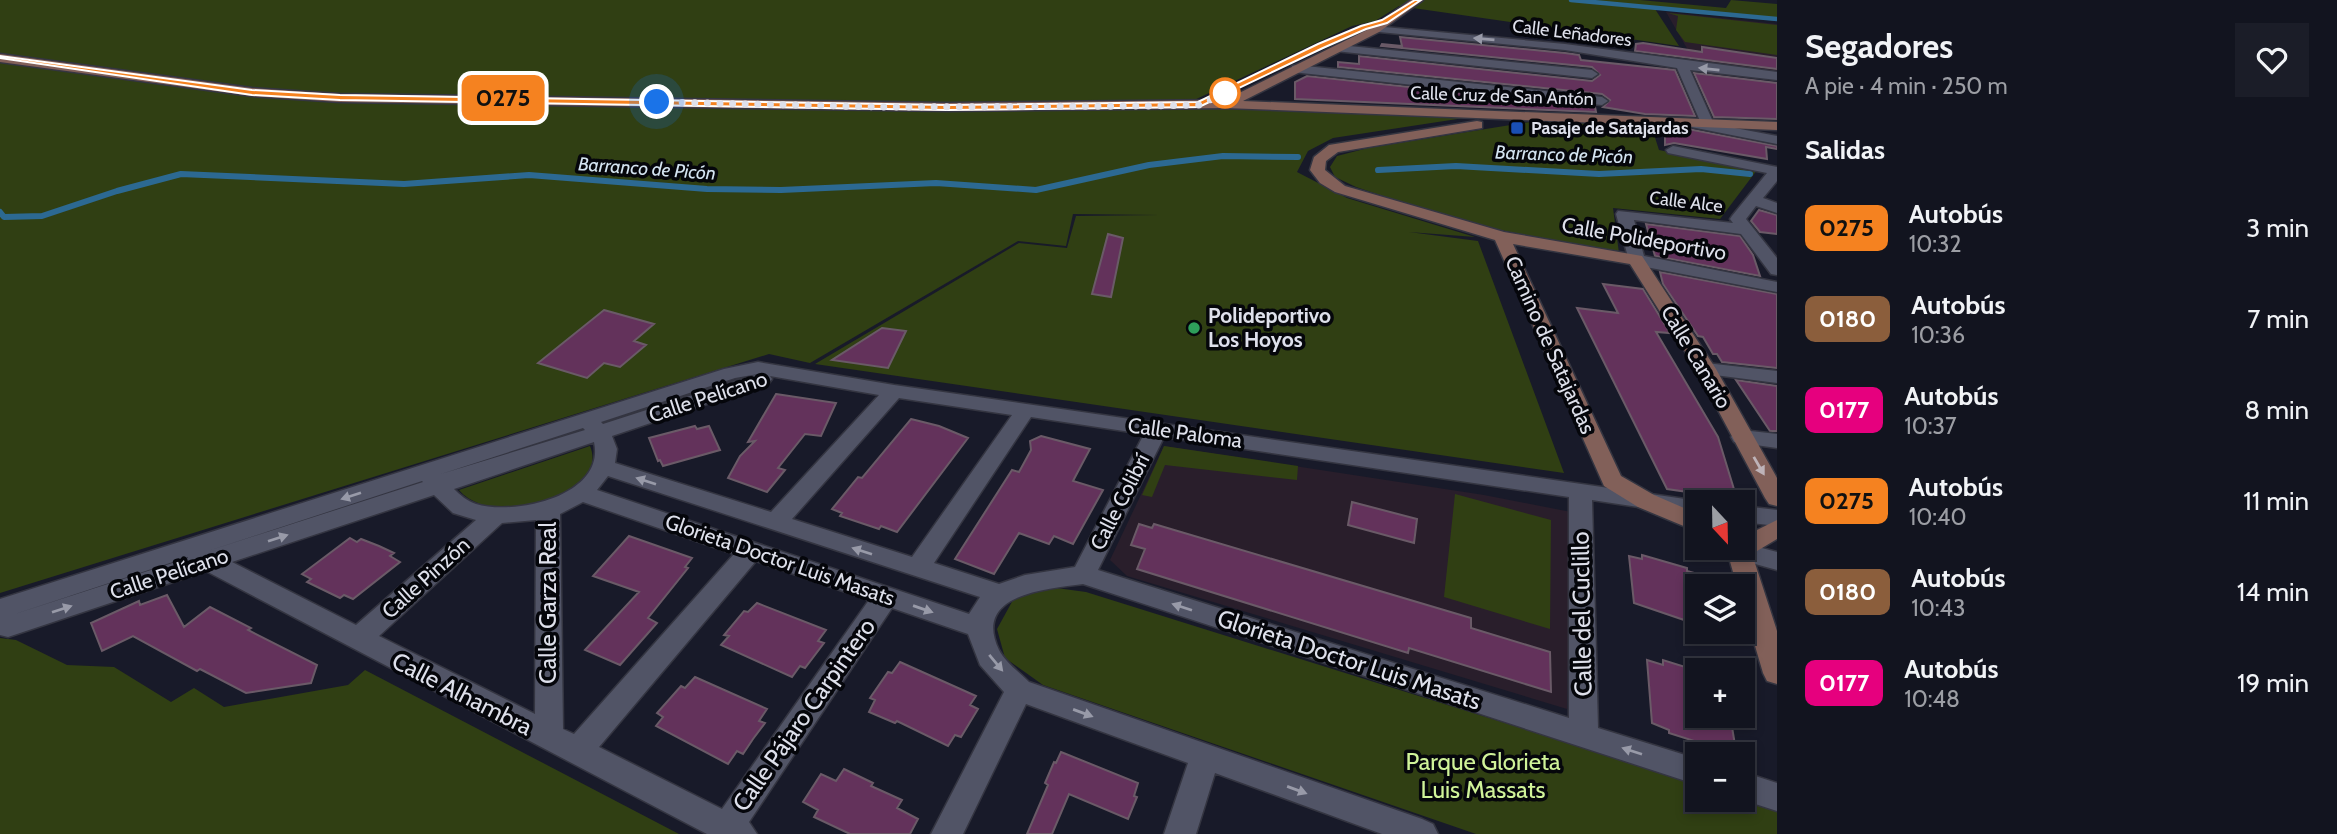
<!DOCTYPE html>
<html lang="es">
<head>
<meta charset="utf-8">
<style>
  :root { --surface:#12141f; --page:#1b1d28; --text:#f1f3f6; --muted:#9c9ea4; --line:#31333d }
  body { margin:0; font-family:Cabin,sans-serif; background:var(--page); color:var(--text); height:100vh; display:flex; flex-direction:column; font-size:26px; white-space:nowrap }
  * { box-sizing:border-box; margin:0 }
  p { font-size:23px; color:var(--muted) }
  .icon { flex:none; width:38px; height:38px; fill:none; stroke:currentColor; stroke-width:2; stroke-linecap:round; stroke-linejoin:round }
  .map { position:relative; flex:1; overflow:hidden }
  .side { display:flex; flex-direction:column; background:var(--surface); width:560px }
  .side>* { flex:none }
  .badge { padding:0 14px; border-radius:10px; font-size:24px; line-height:46px }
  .needle { width:46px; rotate:158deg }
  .controls { position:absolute; left:1685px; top:490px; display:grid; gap:14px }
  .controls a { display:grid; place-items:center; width:70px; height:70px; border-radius:0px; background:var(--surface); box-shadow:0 4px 10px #0003,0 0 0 2px var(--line); font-size:35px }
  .you { position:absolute; width:35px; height:35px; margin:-18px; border:5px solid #fff; border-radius:50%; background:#1a73e8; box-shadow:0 0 0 10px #1a73e833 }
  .map>.badge { position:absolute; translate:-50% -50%; box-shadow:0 0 0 4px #fff }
  h2 { padding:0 28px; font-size:26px; line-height:63px }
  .round { display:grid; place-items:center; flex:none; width:74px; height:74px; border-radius:0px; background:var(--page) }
  .overview { display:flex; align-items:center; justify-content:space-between; height:119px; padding:0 28px }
  h1 { font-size:33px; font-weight:800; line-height:52px }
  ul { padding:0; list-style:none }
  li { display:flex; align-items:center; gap:21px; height:91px; padding:0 28px }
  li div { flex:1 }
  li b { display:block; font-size:26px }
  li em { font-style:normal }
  li .badge { min-width:77px; font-weight:700; text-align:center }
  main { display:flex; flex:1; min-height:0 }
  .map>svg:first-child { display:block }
</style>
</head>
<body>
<main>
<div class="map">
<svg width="1777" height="834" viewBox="0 0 1777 834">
  <rect width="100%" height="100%" fill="#181a29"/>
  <path fill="#291e2b" d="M1666 12 1777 24V73L1696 64Z
    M1164 446 1484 495 1571 512 1567 709 1127 576 1110 560Z"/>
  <path fill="#303f13" d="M0 0H1640L1726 8 1731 0 1777 4V21L1655 9 1679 46 1399 6 1375 21 1352 26 1190 102 1464 118 1333 138 1308 151 1297 172 1347 198 1475 237 1409 232 1478 241 1564 473 815 364 1019 243 1067 248 1076 216 1160 215 1073 214 1066 246 1018 241 810 363 769 354 0 593Z
    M1668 13 1777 25V55L1685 42 1676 30 1678 16Z
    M1542 120 1650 122 1659 150 1757 170 1720 219 1613 208 1619 253 1464 223 1356 187 1335 177 1330 167 1337 156 1368 148Z
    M590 446C611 497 493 531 459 490Z
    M1164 446 1298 466 1297 480 1165 465 1152 497 1142 495Z
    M1455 494 1551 520 1550 629 1444 597Z
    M1049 587 1086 592 1697 783 1698 800H1743L1777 807V834H1476L1043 685 1005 658 997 629 1013 600Z
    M0 638 16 640 67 665 114 667 171 702 194 688 224 707 348 685 365 670 679 834H0Z"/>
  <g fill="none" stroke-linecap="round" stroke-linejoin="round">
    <path stroke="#2c6992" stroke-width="4.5" d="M1571 0 1777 19"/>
    <path stroke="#2c6992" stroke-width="6" d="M1378 170 1456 166 1599 174 1701 169 1750 174
      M0 212 4 217 42 216 117 191 181 174 404 184 529 175 707 189 781 190 936 183 1036 190 1149 165 1223 156 1298 157"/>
  </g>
  <path fill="#63325b" stroke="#6a5a67" stroke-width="2" d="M1400 37 1565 53 1579 55 1581 60 1675 70 1695 116 1645 114 1603 107 1610 100 1602 94 1338 67V62L1359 64V56L1592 81 1600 75 1592 67 1381 46 1382 44 1402 46Z
    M1643 43 1702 52V47L1777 58V69L1635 51 1636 44Z
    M1694 73 1777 83V119L1714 117Z
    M1307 76 1595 107 1596 112 1295 99V82Z
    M1665 128 1688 129 1777 146V149L1766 147 1767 159 1674 143 1665 145Z
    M1759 210 1777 215V234L1760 232 1751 221Z
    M1646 224 1740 236 1753 255 1760 276 1655 256Z
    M1108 234 1123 238 1111 297 1092 294Z
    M1660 272 1777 294V368L1722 362 1717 354H1713L1703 337 1698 336 1663 284Z
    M1603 284 1643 289 1670 333 1656 332 1718 437 1737 499 1667 489 1577 308 1618 313Z
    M604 310 654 324 634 341 646 345 620 367 604 363 587 378 538 363Z
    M882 328 906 331 888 368 832 360Z
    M1736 380 1777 386V431H1770Z
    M776 394 836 403 821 436 805 434 778 468 785 470 767 492 728 478 740 456 755 441 748 442Z
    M911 419 939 426 968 438 897 532 881 526 879 529 840 516 842 513 832 509 858 477 862 478Z
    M695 426 697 429 709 426 720 450 663 466 660 460 658 461 649 438Z
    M1041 436 1090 449 1073 481 1103 490 1073 544 1054 536 1049 544 1019 533 994 574 955 559 1012 470 1019 472 1031 450 1030 441Z
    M1352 502 1417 519 1414 543 1348 525Z
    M1139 524 1152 528 1154 524 1471 618V628L1550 652 1551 692 1409 648 1408 653 1137 569 1145 549 1131 545Z
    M629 536 692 558 685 567 688 568 648 618 657 623 620 665 585 650 639 592 593 576Z
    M350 538 357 542 361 539 379 546 394 553 390 556 400 562 353 599 344 595 340 598 307 582 311 579 302 574Z
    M1642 555 1687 568V571L1698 574V621L1693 620V623L1634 603 1629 556 1642 559Z
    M167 595 184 627 210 607 251 628 248 630 317 665 311 683 246 693 200 669 197 671 133 636 102 651 91 623 139 601 140 605Z
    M757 603 826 630 818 641 824 643 805 668 800 666 792 677 721 645 729 636 724 635 744 611 748 612Z
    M1647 660 1663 665V660L1698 671V716H1718L1720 722 1732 727 1736 751 1716 744V748L1669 733V730L1652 723Z
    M900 662 976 696 970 705 978 709 961 737 955 735 948 746 897 721 895 723 869 712 875 700 870 698 888 672 892 673Z
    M695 677 767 709 759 721 765 723 753 739 743 754 737 751 728 764 656 726 663 717 657 713 681 686 685 688Z
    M1061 752 1138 783 1134 796 1137 797 1128 819 1069 794 1052 834H1027L1048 785 1045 783 1054 762 1056 763Z
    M844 769 873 783 871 786 902 800 897 808 918 819 910 834H850L814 817 818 810 803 802 821 774 836 781Z"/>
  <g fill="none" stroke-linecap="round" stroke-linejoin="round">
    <g stroke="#343541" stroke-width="3">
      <path id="street" d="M1363 25 1565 44 1777 72V80L1690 70 1714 124 1777 136V144L1681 125V119L1700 121 1677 68 1565 50 1359 30 1357 28Z
        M1339 45 1592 70 1598 74 1592 78 1335 51V47Z
        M1296 65 1602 97 1608 101 1602 105 1292 72V66Z
        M1673 146 1777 167V181L1763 198 1777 203V213L1756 206 1746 219 1777 258V275L1771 274 1741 234 1634 220 1644 256 1777 282V292L1630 264 1616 214 1618 211 1733 223 1730 219 1732 216 1767 173 1668 153 1666 150Z
        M758 362 894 385 1706 502H1698V516L1592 500 1598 728 1698 759V785L1083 584C1046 589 972 594 999 650 1005 662 1019 672 1029 682L1422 819 1433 824 1438 834H1382L1215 773 1196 834H1164L1188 763 1026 704 963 834H931L1004 692 980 665 968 634 892 608 749 822 757 834H707L206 571 8 637 0 635V599L724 369ZM758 374 603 424 601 422 735 378ZM770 376 879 395 771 512 615 463 617 449 612 436 769 383 772 379ZM899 398 1012 415 912 557 792 519ZM1031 417 1144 434 1075 567 1025 575 999 584 934 563ZM583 428 585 430 441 474ZM1164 437 1569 497V718L1098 570ZM594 442C606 496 514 516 476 504 467 501 460 495 454 489ZM608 476 980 597 969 614 597 490ZM422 481 423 482 208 551ZM434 495 453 513 476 520 356 625 232 562ZM583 502 734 554 574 734 563 729 560 514ZM536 520 535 714 379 636 502 523ZM188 557V558L12 615ZM756 561 869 600 722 809 599 747Z
        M1706 363 1777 371V383L1699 373 1696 369 1699 365Z
        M1742 430 1777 434V448L1734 442 1731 437 1734 432Z
        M1743 506 1777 510V526L1743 522Z
        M1743 543 1777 552V570L1730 557 1727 551 1729 548H1743Z
        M1743 772 1777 783V811L1743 800Z"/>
    </g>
    <g stroke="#343541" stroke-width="3">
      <path id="secondary" d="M1411 0H1423L1379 32 1243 101 1777 122V130L1225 108 947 111 340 102 252 96 0 62V54L252 88 340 94 947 103 1225 100 1371 28Z
        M1477 121 1482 122V128L1338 152 1326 161 1325 170 1345 186 1504 232 1642 256 1716 369 1777 478V506L1769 504 1765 498 1696 369 1630 264 1513 244 1621 476 1654 495 1698 514V532L1638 507 1604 486 1495 240 1335 192 1320 183 1310 170 1314 157 1329 145Z
        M1777 520V539L1752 554 1777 631V684L1767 681 1763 673 1743 605V586H1737L1727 551 1729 548H1743V537Z"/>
    </g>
    <use href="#street" fill="#515466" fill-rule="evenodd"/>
    <use href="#secondary" fill="#826059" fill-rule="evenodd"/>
  </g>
  <defs><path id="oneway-solid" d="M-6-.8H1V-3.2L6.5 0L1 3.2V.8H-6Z" transform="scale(1.75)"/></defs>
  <g fill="#989aa8">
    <use href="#oneway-solid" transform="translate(1484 39) rotate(-175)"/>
    <use href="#oneway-solid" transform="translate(1709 69) rotate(-174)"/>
    <use href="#oneway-solid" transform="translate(646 481) rotate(-162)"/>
    <use href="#oneway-solid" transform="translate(351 496) rotate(162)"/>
    <use href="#oneway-solid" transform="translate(278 538) rotate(-18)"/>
    <use href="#oneway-solid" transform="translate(862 551) rotate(-162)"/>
    <use href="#oneway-solid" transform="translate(1182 607) rotate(-162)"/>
    <use href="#oneway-solid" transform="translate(62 609) rotate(-18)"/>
    <use href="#oneway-solid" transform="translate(923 609) rotate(19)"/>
    <use href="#oneway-solid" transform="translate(996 663) rotate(50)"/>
    <use href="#oneway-solid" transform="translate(1083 713) rotate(20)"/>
    <use href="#oneway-solid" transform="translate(1632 751) rotate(-162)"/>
    <use href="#oneway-solid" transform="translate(1297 790) rotate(20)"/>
  </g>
  <use fill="#beb3b8" href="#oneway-solid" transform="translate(1759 466) rotate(60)"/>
  <path fill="#f58220" stroke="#fff" stroke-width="2" d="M1415 0H1421L1387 23 1366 29 1323 48 1199 107 947 110 340 100 252 95 0 58V56L252 90 340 95 947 105 1198 102 1318 44 1361 26 1382 20Z"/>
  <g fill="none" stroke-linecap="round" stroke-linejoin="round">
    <path stroke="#dee0eb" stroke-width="7" stroke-dasharray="0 12.6" d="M657 102 886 107 1150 106 1199 105 1225 93"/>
  </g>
  <circle fill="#fff" stroke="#f58220" stroke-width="3.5" cx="1225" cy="93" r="14"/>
  <rect fill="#1a4fb4" stroke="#05060b" stroke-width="2.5" x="1510" y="121" width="14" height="14" rx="3.5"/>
  <circle fill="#2e9e5b" stroke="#05060b" stroke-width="2.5" cx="1194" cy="328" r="7"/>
  <g text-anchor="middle" stroke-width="7" stroke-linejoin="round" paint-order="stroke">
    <g font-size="18" fill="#dee0eb" stroke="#05060b">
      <text transform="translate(1572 33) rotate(7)" y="6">Calle Leñadores</text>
      <text transform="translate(1502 96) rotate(2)" y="6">Calle Cruz de San Antón</text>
      <text transform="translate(1686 202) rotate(7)" y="6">Calle Alce</text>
    </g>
    <g font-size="18" font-weight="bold" fill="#dee0eb" stroke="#05060b" text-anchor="start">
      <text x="1531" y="134">Pasaje de Satajardas</text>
    </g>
    <g font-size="19" font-style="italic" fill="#d4e4f1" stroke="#05060b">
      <text transform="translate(1564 154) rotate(2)" y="7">Barranco de Picón</text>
      <text transform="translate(647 168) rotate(4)" y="7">Barranco de Picón</text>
    </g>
    <g font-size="21" fill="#dee0eb" stroke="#05060b">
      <text transform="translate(1644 239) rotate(10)" y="7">Calle Polideportivo</text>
      <text transform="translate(1550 345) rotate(66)" y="7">Camino de Satajardas</text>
      <text transform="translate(1696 357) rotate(59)" y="7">Calle Canario</text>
      <text transform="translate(708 397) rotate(-18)" y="7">Calle Pelícano</text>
      <text transform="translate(1185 433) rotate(8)" y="7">Calle Paloma</text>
      <text transform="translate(1120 502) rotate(-63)" y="7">Calle Colibrí</text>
      <text transform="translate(780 560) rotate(19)" y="7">Glorieta Doctor Luis Masats</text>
      <text transform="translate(169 574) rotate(-18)" y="7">Calle Pelícano</text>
      <text transform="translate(426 578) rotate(-42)" y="7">Calle Pinzón</text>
    </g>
    <g font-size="21" font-weight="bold" fill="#dee0eb" stroke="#05060b" text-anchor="start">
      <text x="1208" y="323">Polideportivo<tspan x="1208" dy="24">Los Hoyos</tspan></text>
    </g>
    <g font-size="24" fill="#dee0eb" stroke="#05060b">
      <text transform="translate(548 603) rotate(-90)" y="8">Calle Garza Real</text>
      <text transform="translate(1582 614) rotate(-91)" y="8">Calle del Cuclillo</text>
      <text transform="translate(1349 660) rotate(18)" y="8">Glorieta Doctor Luis Masats</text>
      <text transform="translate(462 694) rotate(27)" y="8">Calle Alhambra</text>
      <text transform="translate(804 715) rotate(-55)" y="8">Calle Pájaro Carpintero</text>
    </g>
    <g font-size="24" fill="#d0f399" stroke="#05060b">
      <text x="1483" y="770">Parque Glorieta<tspan x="1483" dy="28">Luis Massats</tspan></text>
    </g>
  </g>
</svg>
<div class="controls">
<a><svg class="needle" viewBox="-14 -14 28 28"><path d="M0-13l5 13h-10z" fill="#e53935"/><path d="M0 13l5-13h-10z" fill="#9c9ea4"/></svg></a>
<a><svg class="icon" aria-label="layers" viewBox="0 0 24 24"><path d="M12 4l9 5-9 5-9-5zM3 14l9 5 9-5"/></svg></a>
<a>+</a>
<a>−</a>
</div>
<div class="you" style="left:657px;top:102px"></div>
<b class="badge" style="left:503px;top:98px;background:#f58220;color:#111">0275</b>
</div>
<section class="side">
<div class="overview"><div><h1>Segadores</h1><p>A pie · 4 min · 250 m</p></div><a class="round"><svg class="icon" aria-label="heart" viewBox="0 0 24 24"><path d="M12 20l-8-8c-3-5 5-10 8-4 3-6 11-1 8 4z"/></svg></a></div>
<h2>Salidas</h2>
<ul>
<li><span class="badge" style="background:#f58220;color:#111">0275</span><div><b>Autobús</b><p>10:32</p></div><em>3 min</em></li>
<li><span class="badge" style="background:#8b5e3c;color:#fff">0180</span><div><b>Autobús</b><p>10:36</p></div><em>7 min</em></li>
<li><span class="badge" style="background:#e6007e;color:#fff">0177</span><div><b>Autobús</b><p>10:37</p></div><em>8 min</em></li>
<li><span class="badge" style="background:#f58220;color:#111">0275</span><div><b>Autobús</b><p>10:40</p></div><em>11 min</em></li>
<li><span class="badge" style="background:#8b5e3c;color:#fff">0180</span><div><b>Autobús</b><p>10:43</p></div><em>14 min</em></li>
<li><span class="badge" style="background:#e6007e;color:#fff">0177</span><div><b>Autobús</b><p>10:48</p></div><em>19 min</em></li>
</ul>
</section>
</main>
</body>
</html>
